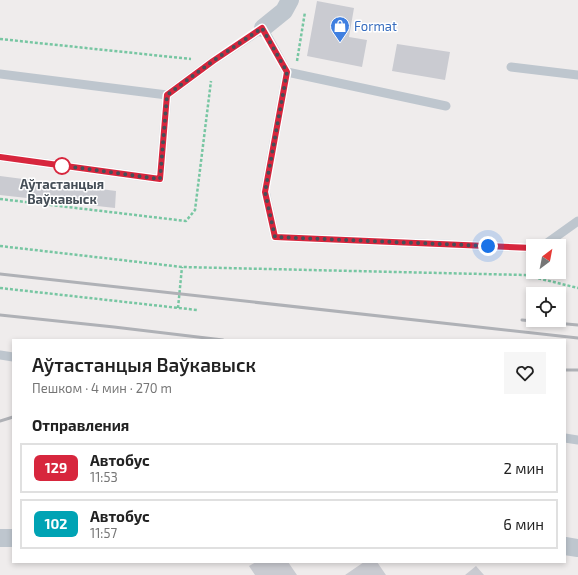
<!DOCTYPE html>
<html lang="ru">
<head>
<meta charset="utf-8">
<style>
  :root { --surface:#fff; --page:#f6f6f6; --text:#222; --muted:#767676; --line:#e0e0e0 }
  body { margin:0; font-family:"Exo 2",sans-serif; background:var(--page); color:var(--text); height:100vh; display:flex; flex-direction:column; font-size:15px; white-space:nowrap }
  * { box-sizing:border-box; margin:0 }
  p { font-size:13px; color:var(--muted) }
  .icon { flex:none; width:22px; height:22px; fill:none; stroke:currentColor; stroke-width:2; stroke-linecap:round; stroke-linejoin:round }
  .map { position:relative; flex:1; overflow:hidden }
  .panel { position:absolute; left:12px; top:339px; width:554px; height:224px; display:flex; flex-direction:column; background:var(--surface); border-radius:0px; box-shadow:0 2px 6px #0003 }
  .panel>* { flex:none }
  .badge { padding:0 8px; border-radius:6px; font-size:14px; line-height:26px }
  .needle { width:26px; rotate:32deg }
  .tools { position:absolute; left:526px; top:239px; display:grid; gap:8px }
  .tools a { display:grid; place-items:center; width:40px; height:40px; border-radius:0px; background:var(--surface); box-shadow:0 2px 6px #0003; font-size:20px }
  .you { position:absolute; width:20px; height:20px; margin:-10px; border:3px solid #fff; border-radius:50%; background:#1a73e8; box-shadow:0 0 0 6px #1a73e833 }
  .map>.badge { position:absolute; translate:-50% -50%; box-shadow:0 0 0 2px #fff }
  h2 { padding:0 20px; font-size:15px; line-height:36px }
  .round { display:grid; place-items:center; flex:none; width:42px; height:42px; border-radius:0px; background:var(--page) }
  .head { display:flex; align-items:center; justify-content:space-between; height:68px; padding:0 20px }
  h1 { font-size:19px; font-weight:600; line-height:30px }
  ul { padding:0; list-style:none }
  li { display:flex; align-items:center; gap:12px; height:50px; margin:0 8px 6px; padding:0 12px; border:2px solid var(--line); border-radius:0px }
  li div { flex:1 }
  li b { display:block; font-size:15px }
  li em { font-style:normal }
  li .badge { min-width:44px; font-weight:700; text-align:center }
  .map>svg:first-child { display:block }
</style>
</head>
<body>
<div class="map">
<svg width="578" height="575" viewBox="0 0 578 575">
  <rect width="100%" height="100%" fill="#efecec"/>
  <path fill="#cacbd1" d="M317 1 354 8 349 37 367 40 362 67 307 56Z
    M397 44 450 52 445 80 392 71Z
    M0 176 116 191 115 208 0 195Z
    M256 562H288L297 575H255L249 566Z
    M364 562H377L386 575H345Z
    M476 566 484 575H465Z"/>
  <g fill="none" stroke-linecap="round" stroke-linejoin="round">
    <path stroke="#77c6a2" stroke-width="2.5" stroke-dasharray="3 2" stroke-linecap="butt" d="M0 39 191 59
      M297 61 305 12
      M0 199 186 221 195 210 211 81
      M0 246 182 267 525 275 578 288
      M0 288 197 310
      M178 308 182 267"/>
    <path stroke="#bec6ce" stroke-width="9" d="M511 67 578 75
      M287 72 446 106
      M0 74 167 95 213 61 263 28 287 72 265 191 275 237 533 248
      M0 157 160 179 167 95
      M543 246 578 221
      M0 355 13 357
      M565 438 578 440"/>
    <path stroke="#bec6ce" stroke-width="18" d="M263 28 284 11 290 0
      M0 538H13
      M565 546 578 548"/>
    <path stroke="#afb1b6" stroke-width="3" d="M0 274 578 338
      M0 315 114 327 223 340
      M522 320 578 325
      M565 370H578
      M0 421 13 417"/>
  </g>
  <g fill="none" stroke-linecap="round" stroke-linejoin="round">
    <g stroke="#fff" stroke-width="9">
      <path id="line" d="M0 157 160 179 167 95 213 61 262 28 287 72 265 192 275 237 533 248"/>
    </g>
    <use href="#line" stroke="#d7263d" stroke-width="6"/>
    <path stroke="#464f58" stroke-width="4" stroke-dasharray="0 7.2" d="M62 166 58 165 160 179 167 95 213 61 262 28 287 72 265 192 275 237 488 246"/>
  </g>
  <defs>
    <g id="shop-pin" transform="scale(1)"><path d="M0 17L-7.5 6A9.5 9.5 0 1 1 7.5 6Z" fill="#3f7fe0" stroke="#fff"/><path d="M-5-2.5h2.3a2.7 3.5 0 0 1 5.4 0H5L5.5 6h-11ZM-1.5-2.5h3a1.5 2.3 0 0 0-3 0Z" fill="#fff"/></g>
  </defs>
  <g fill-rule="evenodd">
    <use href="#shop-pin" x="340" y="26"/>
  </g>
  <circle fill="#fff" stroke="#d7263d" stroke-width="2" cx="62" cy="166" r="8"/>
  <g text-anchor="middle" stroke-width="3" stroke-linejoin="round" paint-order="stroke">
    <g font-size="13" fill="#366cbe" stroke="#fff" text-anchor="start">
      <text x="354" y="31">Format</text>
    </g>
    <g font-size="13" font-weight="bold" fill="#464f58" stroke="#fff">
      <text x="62" y="189">Аўтастанцыя<tspan x="62" dy="15">Ваўкавыск</tspan></text>
    </g>
  </g>
</svg>
<div class="tools">
<a><svg class="needle" viewBox="-14 -14 28 28"><path d="M0-13l5 13h-10z" fill="#e53935"/><path d="M0 13l5-13h-10z" fill="#767676"/></svg></a>
<a><svg class="icon" aria-label="locate" viewBox="0 0 24 24"><circle cx="12" cy="12" r="6"/><path d="M12 2v4M12 18v4M2 12h4M18 12h4"/></svg></a>
</div>
<div class="you" style="left:488px;top:246px"></div>
<section class="panel">
<div class="head"><div><h1>Аўтастанцыя Ваўкавыск</h1><p>Пешком · 4 мин · 270 m</p></div><a class="round"><svg class="icon" aria-label="heart" viewBox="0 0 24 24"><path d="M12 20l-8-8c-3-5 5-10 8-4 3-6 11-1 8 4z"/></svg></a></div>
<h2>Отправления</h2>
<ul>
<li><span class="badge" style="background:#d7263d;color:#fff">129</span><div><b>Автобус</b><p>11:53</p></div><em>2 мин</em></li>
<li><span class="badge" style="background:#00a3b4;color:#fff">102</span><div><b>Автобус</b><p>11:57</p></div><em>6 мин</em></li>
</ul>
</section>
</div>
</body>
</html>
